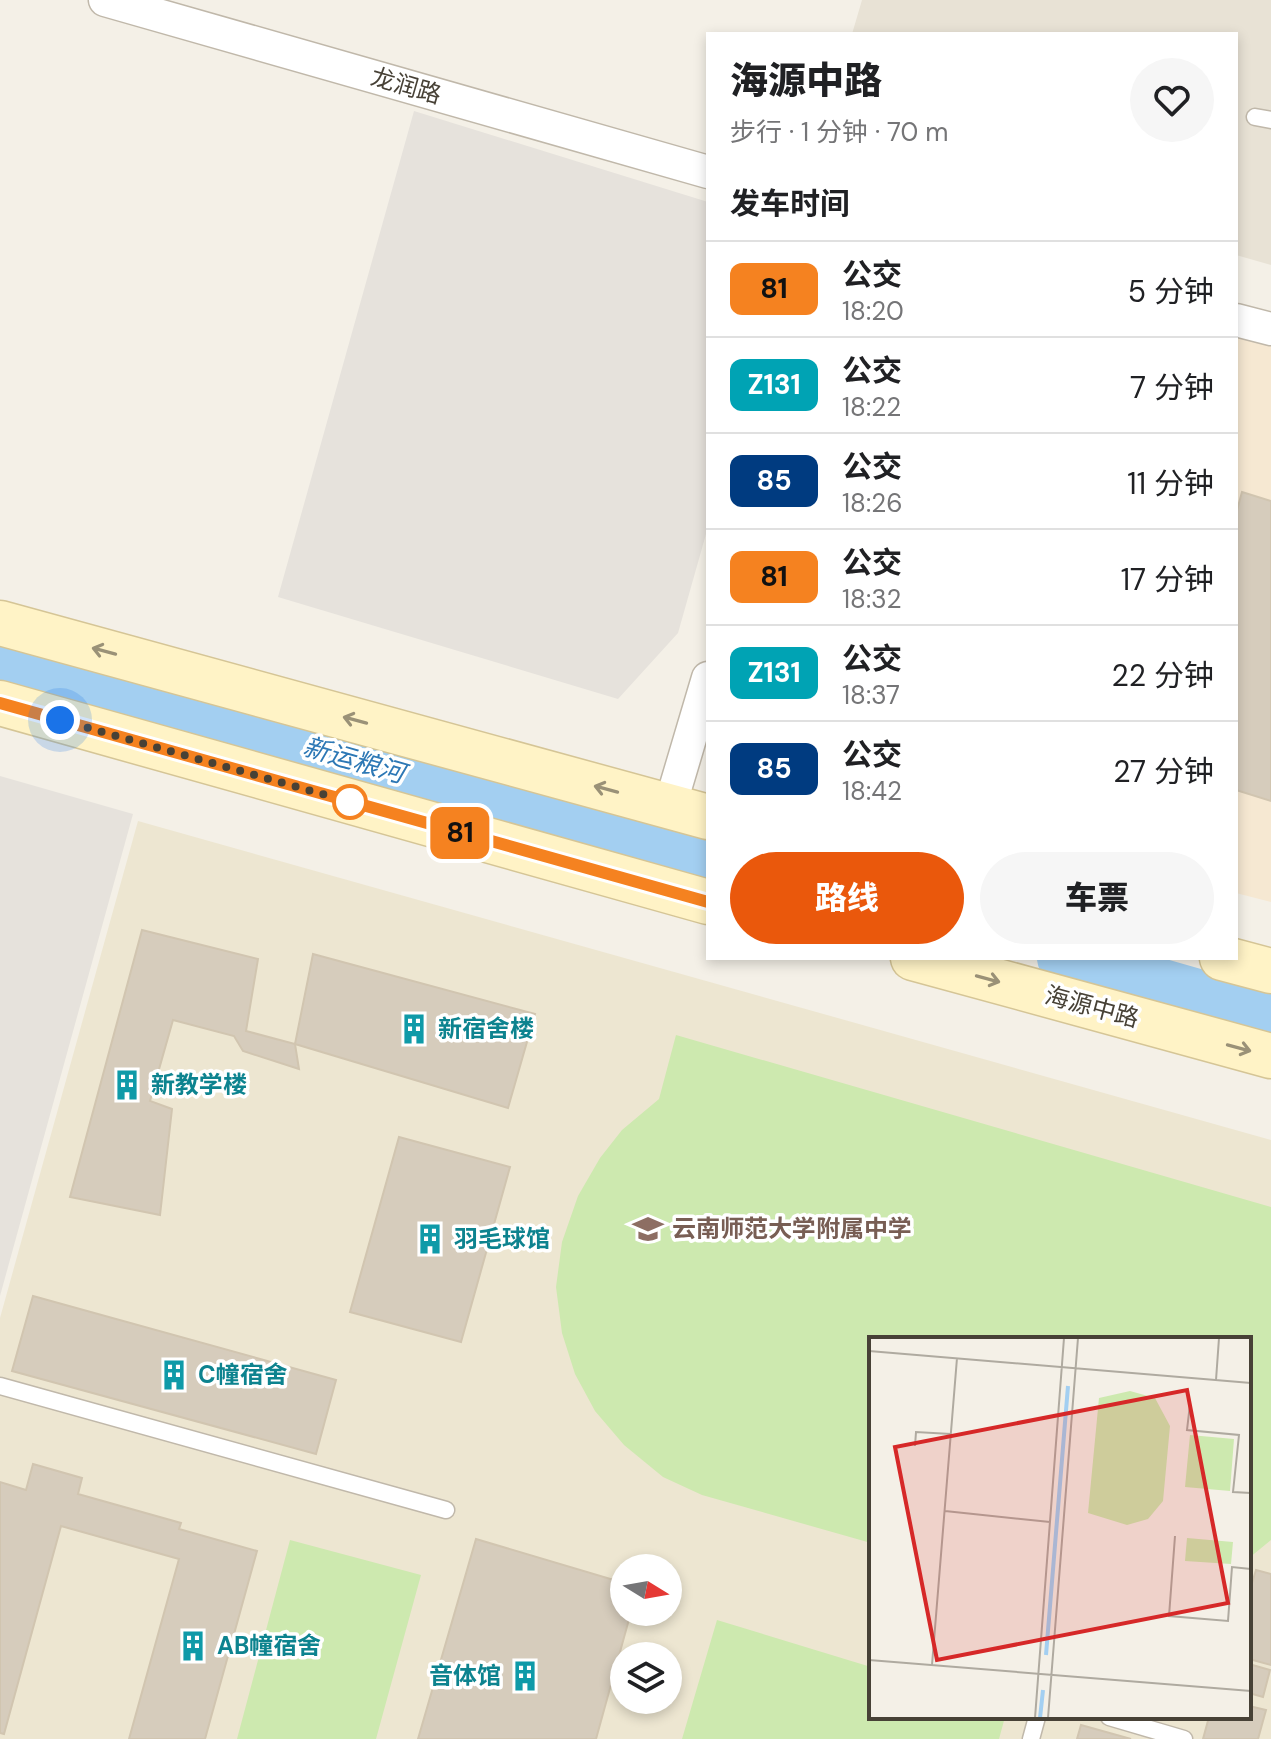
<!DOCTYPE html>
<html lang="zh">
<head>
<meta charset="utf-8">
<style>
  :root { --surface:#fff; --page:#f6f6f6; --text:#202124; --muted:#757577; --line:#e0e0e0; --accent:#ea580c }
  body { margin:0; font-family:"DM Sans","Noto Sans SC",sans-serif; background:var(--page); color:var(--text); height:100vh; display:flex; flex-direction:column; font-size:30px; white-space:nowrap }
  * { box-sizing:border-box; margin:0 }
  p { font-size:26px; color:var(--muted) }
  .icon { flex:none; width:44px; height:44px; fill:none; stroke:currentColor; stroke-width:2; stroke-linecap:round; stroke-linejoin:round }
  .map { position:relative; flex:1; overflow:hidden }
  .drawer { position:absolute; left:706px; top:32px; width:532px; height:928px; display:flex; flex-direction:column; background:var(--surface); border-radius:0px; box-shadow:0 4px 12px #0003 }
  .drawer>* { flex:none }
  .badge { padding:0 16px; border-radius:12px; font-size:28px; line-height:52px }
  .needle { width:52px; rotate:101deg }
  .controls { position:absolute; left:610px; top:1554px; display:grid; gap:16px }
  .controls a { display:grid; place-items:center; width:72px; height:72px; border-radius:50%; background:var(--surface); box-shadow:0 4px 12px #0003; font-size:40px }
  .you { position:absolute; width:40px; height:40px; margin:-20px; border:6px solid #fff; border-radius:50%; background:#1a73e8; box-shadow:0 0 0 12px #1a73e833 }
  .map>.badge { position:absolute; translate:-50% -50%; box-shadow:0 0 0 4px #fff }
  h2 { padding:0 24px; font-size:30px; line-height:72px }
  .round { display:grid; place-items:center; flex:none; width:84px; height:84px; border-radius:42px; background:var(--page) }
  .summary { display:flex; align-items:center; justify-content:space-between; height:136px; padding:0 24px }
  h1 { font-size:38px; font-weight:800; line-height:60px }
  .cta { display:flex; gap:16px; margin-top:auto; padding:16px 24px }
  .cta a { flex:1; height:92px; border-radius:48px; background:var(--accent); color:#fff; font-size:32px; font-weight:800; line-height:92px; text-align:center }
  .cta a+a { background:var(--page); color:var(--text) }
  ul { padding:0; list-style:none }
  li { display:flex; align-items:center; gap:24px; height:96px; padding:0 24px; border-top:2px solid var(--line) }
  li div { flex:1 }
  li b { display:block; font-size:30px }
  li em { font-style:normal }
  li .badge { min-width:88px; font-weight:700; text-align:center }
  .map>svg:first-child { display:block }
</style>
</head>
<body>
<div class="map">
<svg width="1271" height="1739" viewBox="0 0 1271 1739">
  <rect width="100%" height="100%" fill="#f4f0e7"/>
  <path fill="#e8e2d5" d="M862 0H1271V265L1236 255V34H852Z"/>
  <path fill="#f6e8d2" d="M1236 316 1271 326V902L1236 893Z"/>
  <path fill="#e6e2dc" d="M414 111 708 202V527L678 633 618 699 278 597Z
    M0 776 133 814 0 1296Z"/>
  <path fill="#ede6d1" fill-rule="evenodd" d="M138 821 1271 1140V1739H0V1318ZM871 1339H1249V1717H871ZM624 1568H668V1612H624ZM624 1656H668V1700H624Z"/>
  <path fill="#cde9af" d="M676 1035 1271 1207V1540L1249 1558V1339H871V1543L702 1495 663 1477 624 1445 595 1411 575 1374 562 1333 556 1287 562 1242 578 1196 600 1158 622 1130 659 1099Z
    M290 1540 421 1575 376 1739H237Z
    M717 1620 871 1667V1717H1005L999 1739H682Z"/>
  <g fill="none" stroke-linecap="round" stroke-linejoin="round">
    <path stroke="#a3cff1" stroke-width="54" d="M0 661 708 858
      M1064 958 1271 1017"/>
  </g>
  <path fill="#d6ccbc" stroke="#d1c5b0" stroke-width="2" d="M1242 492 1271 501V801L1236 790V514Z
    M142 930 258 959 246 1031 295 1044 299 1069 243 1051 234 1036 173 1020 150 1101 172 1109 160 1215 70 1197Z
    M313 954 535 1014 508 1108 295 1044Z
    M399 1137 510 1167 461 1342 350 1312Z
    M33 1296 336 1380 316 1454 12 1371Z
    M33 1464 82 1478 78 1494 181 1523 179 1529 257 1551 205 1739H129L179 1559 61 1526 4 1734 0 1733V1482L26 1490Z
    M476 1539 624 1583V1612H631L596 1739H418Z
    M1256 1570 1271 1574V1665L1249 1659V1593Z
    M1249 1664 1270 1670 1263 1697 1249 1693Z
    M1249 1706 1266 1710 1258 1739H1203L1209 1717H1249Z
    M1081 1725 1131 1739H1077Z"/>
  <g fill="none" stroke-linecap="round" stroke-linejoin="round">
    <g stroke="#c0b8aa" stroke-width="19">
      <path id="service" d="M1255 117 1271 120
        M0 1386 446 1510
        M1109 1717 1184 1739
        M1031 1739 1037 1717"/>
    </g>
    <g stroke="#c0b8aa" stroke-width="35">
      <path id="minor" d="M105 0 708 172
        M1236 320 1271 329
        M670 806 708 678"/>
    </g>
    <g stroke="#d5c596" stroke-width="47">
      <path id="secondary" d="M0 623 708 817
        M0 703 708 902
        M913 958 1271 1056
        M1222 958 1271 971"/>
    </g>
    <use href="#service" stroke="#fff" stroke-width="16"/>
    <use href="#minor" stroke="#fff" stroke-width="32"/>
    <use href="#secondary" stroke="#fff3c6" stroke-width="44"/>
  </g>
  <defs><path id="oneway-shaft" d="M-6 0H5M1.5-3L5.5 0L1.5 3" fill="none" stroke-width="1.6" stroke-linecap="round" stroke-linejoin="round" transform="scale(2)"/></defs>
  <g stroke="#9a9177">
    <use href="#oneway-shaft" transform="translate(104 651) rotate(-165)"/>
    <use href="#oneway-shaft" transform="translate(355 720) rotate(-165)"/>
    <use href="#oneway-shaft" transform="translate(606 789) rotate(-165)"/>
    <use href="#oneway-shaft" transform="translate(988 979) rotate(15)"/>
    <use href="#oneway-shaft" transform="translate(1239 1048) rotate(15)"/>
  </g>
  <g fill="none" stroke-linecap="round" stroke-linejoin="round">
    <g stroke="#fff" stroke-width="18">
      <path id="line" d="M0 703 708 902"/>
    </g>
    <use href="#line" stroke="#f58220" stroke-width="12"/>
    <path stroke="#474136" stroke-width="8" stroke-dasharray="0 14.4" d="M60 720 361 805 350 802"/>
  </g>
  <defs>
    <g id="building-bare" transform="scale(2.4)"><path d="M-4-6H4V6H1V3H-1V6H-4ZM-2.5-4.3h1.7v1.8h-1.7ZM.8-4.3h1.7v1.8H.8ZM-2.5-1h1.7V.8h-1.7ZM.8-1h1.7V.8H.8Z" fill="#0f9aa8" stroke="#fff" stroke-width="2.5" paint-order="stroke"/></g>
    <g id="school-bare" transform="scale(2.4)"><path d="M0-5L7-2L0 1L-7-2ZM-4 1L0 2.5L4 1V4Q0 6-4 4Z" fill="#8d6e63" stroke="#fff" stroke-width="2.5" paint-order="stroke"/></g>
  </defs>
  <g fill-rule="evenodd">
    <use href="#building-bare" x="414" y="1029"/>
    <use href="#building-bare" x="127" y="1085"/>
    <use href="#school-bare" x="648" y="1229"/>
    <use href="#building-bare" x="430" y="1239"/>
    <use href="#building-bare" x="174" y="1375"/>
    <use href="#building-bare" x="193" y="1646"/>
    <use href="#building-bare" x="525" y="1676"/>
  </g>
  <circle fill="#fff" stroke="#f58220" stroke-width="4" cx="350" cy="802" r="16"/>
  <g text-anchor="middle" stroke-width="7" stroke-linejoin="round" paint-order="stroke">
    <g font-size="24" fill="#474136" stroke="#fff">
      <text transform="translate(406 86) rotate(16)" y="8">龙润路</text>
      <text transform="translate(1092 1007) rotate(15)" y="8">海源中路</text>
    </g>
    <g font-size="24" font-weight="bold" fill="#0d838f" stroke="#fff" text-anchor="start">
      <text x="438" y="1037">新宿舍楼</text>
      <text x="151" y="1093">新教学楼</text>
      <text x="454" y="1247">羽毛球馆</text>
      <text x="198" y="1383">C幢宿舍</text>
      <text x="217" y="1654">AB幢宿舍</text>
      <text x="501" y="1684" text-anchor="end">音体馆</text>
    </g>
    <g font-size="24" font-weight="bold" fill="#785e54" stroke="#fff" text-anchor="start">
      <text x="672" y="1237">云南师范大学附属中学</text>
    </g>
    <g font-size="26" font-style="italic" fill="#2d78b5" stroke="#fff">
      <text transform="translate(354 760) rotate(16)" y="9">新运粮河</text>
    </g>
  </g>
  <g transform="translate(869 1337)">
    <rect width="382" height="382" fill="#f4f0e7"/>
    <path d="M261 54 286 61 301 89 294 164 279 182 258 188 219 176 230 61ZM321 98 365 102 361 154 316 150ZM318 201 364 205 362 227 316 224Z" fill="#cde9af"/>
    <path fill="none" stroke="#a3cff1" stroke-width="4" d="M177 318 199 49M171 381 174 353"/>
    <path fill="none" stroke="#afaaa0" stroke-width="2" d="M0 14 382 46M347 43 350 1M321 67 318 93 370 98 364 155 382 156M46 109 47 95 82 97M76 174 181 185M306 199 300 279 359 284 363 230 382 232M0 323 382 354M63 328 88 21M166 381 195 1M179 381 209 1"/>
    <path fill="#d62828" fill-opacity="0.15" stroke="#d62828" stroke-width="4" d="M318 53 359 266 68 323 26 110Z"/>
    <rect width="382" height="382" fill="none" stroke="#474136" stroke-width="4"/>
  </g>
</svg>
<div class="controls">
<a><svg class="needle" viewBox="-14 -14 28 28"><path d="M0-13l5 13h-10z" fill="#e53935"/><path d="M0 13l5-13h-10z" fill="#757577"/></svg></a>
<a><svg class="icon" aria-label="layers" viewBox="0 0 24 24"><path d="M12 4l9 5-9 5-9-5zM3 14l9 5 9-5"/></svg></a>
</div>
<div class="you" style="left:60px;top:720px"></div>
<b class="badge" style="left:460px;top:833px;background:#f58220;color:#111">81</b>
<section class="drawer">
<div class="summary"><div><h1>海源中路</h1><p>步行 · 1 分钟 · 70 m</p></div><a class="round"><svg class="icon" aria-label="heart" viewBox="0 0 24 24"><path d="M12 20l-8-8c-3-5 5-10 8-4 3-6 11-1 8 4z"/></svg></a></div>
<h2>发车时间</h2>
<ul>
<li><span class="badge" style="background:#f58220;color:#111">81</span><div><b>公交</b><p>18:20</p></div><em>5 分钟</em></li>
<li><span class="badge" style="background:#00a3b4;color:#fff">Z131</span><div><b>公交</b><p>18:22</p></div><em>7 分钟</em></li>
<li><span class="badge" style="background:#003b80;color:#fff">85</span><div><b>公交</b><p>18:26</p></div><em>11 分钟</em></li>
<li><span class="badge" style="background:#f58220;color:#111">81</span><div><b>公交</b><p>18:32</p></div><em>17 分钟</em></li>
<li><span class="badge" style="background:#00a3b4;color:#fff">Z131</span><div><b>公交</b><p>18:37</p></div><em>22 分钟</em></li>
<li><span class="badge" style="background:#003b80;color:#fff">85</span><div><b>公交</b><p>18:42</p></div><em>27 分钟</em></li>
</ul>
<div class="cta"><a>路线</a><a>车票</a></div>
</section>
</div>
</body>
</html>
